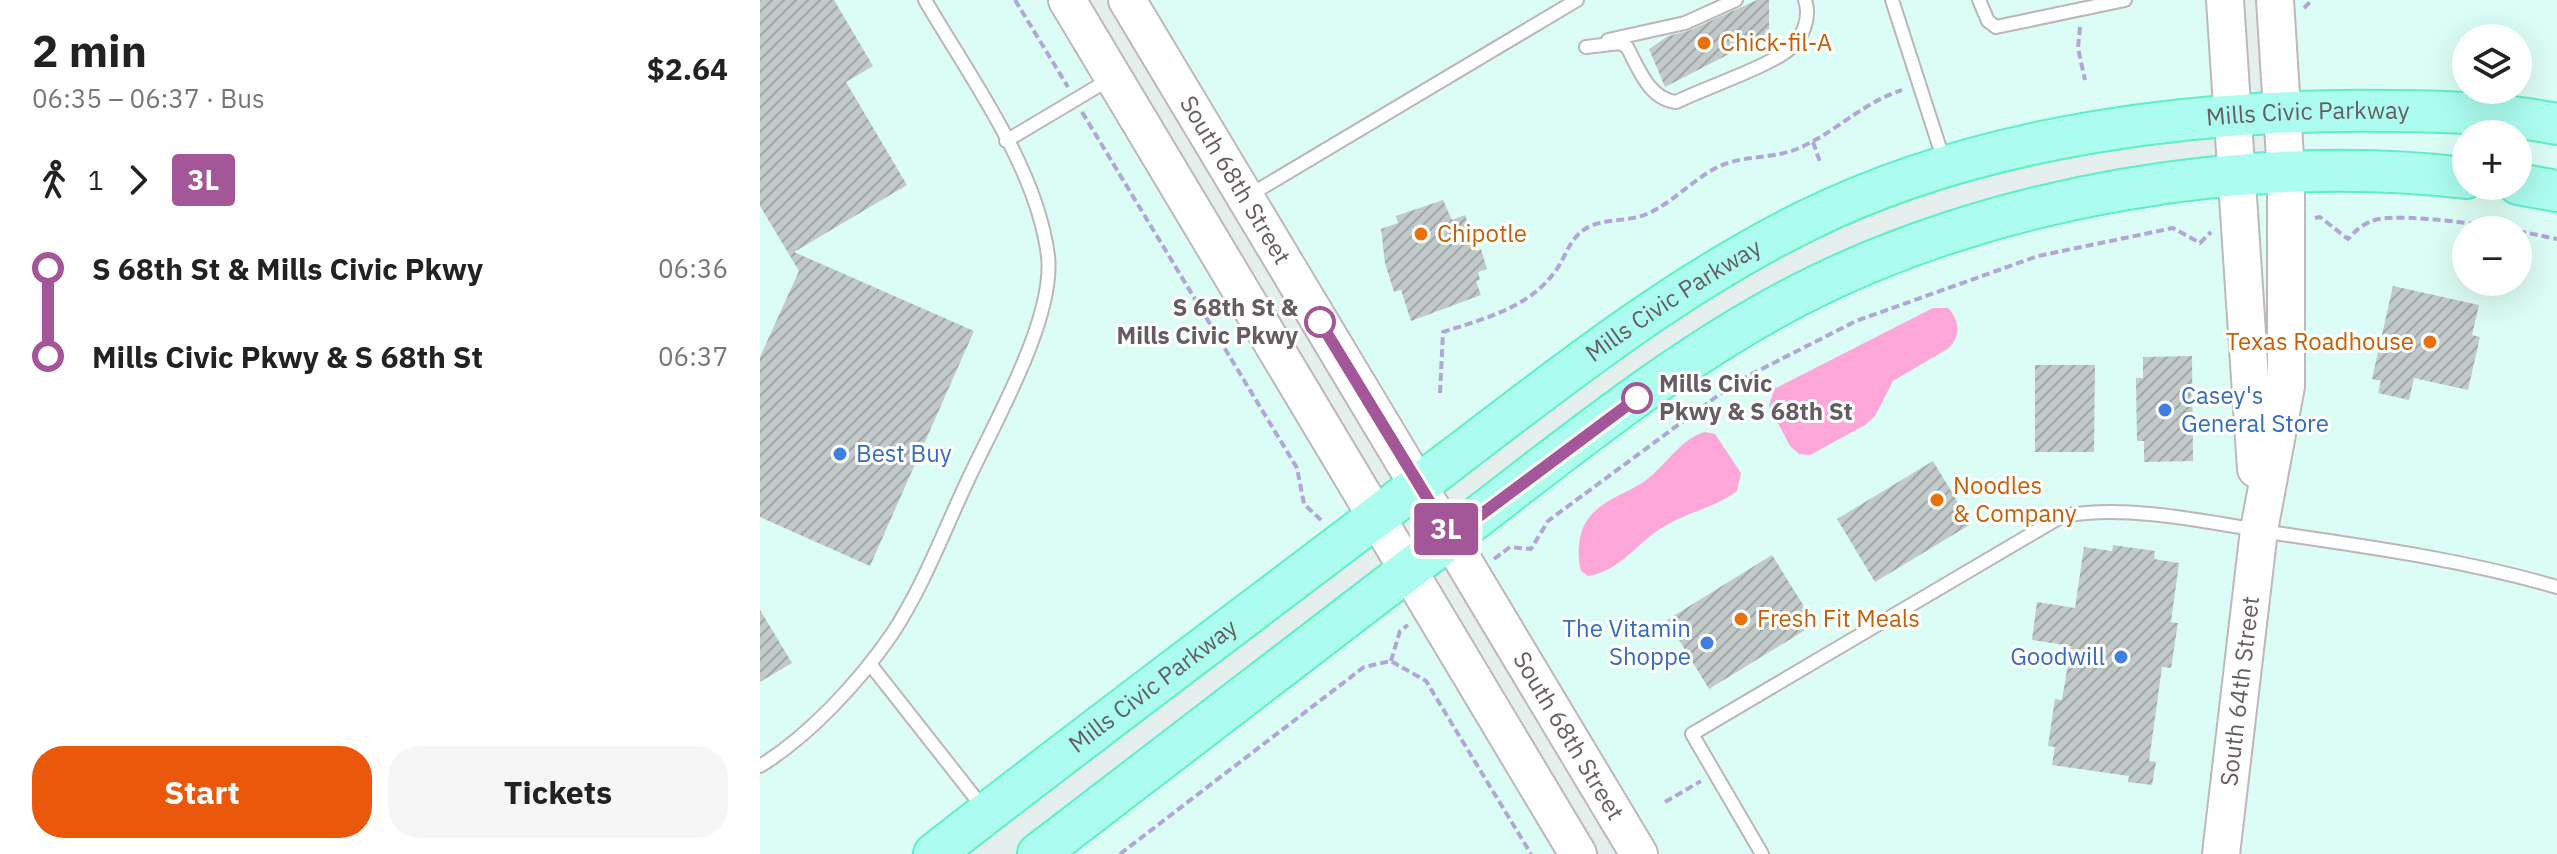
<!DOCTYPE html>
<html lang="en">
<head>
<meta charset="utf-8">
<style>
  :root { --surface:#fff; --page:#f6f6f6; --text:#222; --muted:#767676; --accent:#ea580c }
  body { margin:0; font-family:"IBM Plex Sans",sans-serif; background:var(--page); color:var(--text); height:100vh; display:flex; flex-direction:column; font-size:30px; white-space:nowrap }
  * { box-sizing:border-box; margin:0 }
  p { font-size:26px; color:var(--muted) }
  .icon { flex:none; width:44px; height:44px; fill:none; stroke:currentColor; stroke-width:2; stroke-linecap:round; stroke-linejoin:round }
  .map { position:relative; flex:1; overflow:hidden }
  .details { display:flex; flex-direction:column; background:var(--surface); width:760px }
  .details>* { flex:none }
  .badge { padding:0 16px; border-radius:6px; font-size:28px; line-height:52px }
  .controls { position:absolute; left:1692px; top:24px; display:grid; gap:16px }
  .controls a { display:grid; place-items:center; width:80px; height:80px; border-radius:50%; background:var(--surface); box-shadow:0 8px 32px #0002; font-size:40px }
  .map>.badge { position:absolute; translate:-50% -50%; box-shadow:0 0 0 4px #fff }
  .legs { display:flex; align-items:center; gap:12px; height:88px; padding:0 32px; font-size:26px }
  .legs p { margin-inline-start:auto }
  .headline { display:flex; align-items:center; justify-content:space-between; height:136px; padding:0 32px }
  h1 { font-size:44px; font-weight:700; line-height:60px }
  .primary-button { display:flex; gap:16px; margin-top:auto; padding:16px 32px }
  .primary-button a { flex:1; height:92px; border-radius:32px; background:var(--accent); color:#fff; font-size:32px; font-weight:700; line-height:92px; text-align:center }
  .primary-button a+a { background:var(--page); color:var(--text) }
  ul { padding:0 32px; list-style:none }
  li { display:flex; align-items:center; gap:28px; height:88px; font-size:30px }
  li i { display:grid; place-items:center; width:12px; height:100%; margin:0 10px; background:currentColor }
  li i::after { content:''; width:20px; height:20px; margin:-10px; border:6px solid; border-radius:50%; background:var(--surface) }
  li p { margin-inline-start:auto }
  li:first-child i { background:linear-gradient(#0000 50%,currentColor 0) }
  li:last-child i { background:linear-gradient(currentColor 50%,#0000 0) }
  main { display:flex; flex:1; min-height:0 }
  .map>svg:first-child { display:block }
</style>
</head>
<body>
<main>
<section class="details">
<div class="headline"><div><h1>2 min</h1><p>06:35 – 06:37 · Bus</p></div><b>$2.64</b></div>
<div class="legs"><svg class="icon" aria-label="walk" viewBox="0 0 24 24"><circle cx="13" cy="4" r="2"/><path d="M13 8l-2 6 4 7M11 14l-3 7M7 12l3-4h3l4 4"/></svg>1<svg class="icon" aria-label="forward" viewBox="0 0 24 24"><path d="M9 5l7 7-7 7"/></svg><b class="badge" style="background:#a35798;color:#fff">3L</b></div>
<ul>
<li><i style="color:#a35798"></i><b>S 68th St &amp; Mills Civic Pkwy</b><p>06:36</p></li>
<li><i style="color:#a35798"></i><b>Mills Civic Pkwy &amp; S 68th St</b><p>06:37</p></li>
</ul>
<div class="primary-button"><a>Start</a><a>Tickets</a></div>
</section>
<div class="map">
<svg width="1797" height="854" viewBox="0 0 1797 854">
  <defs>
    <pattern id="building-hatch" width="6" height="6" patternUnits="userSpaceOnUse" patternTransform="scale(2)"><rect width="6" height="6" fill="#c1cac8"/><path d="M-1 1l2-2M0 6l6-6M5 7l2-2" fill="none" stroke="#a0a7a6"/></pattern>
  </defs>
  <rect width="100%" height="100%" fill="#e5efed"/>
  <path fill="#dcfdf5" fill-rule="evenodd" d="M0 0H307L613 517 174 854H0Z
    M367 0H1465L1474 116 1116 192 658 484Z
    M1511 0H1797V854H879L691 537 797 456 1147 247 1525 173ZM1706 38H1758V90H1706ZM1706 134H1758V186H1706ZM1706 230H1758V282H1706Z
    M648 569 818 854H278Z"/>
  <path fill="#fda7d8" d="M1173 308H1188C1200 321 1201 335 1189 348L1133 381 1115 416 1105 425 1050 455 1039 454 1030 446 1009 406 1014 389Z
    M945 432 955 434 981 473 977 491C956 507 928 512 905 526 878 541 861 571 828 576L821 571C817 556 818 535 826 522 839 501 863 495 882 483 904 469 919 439 945 432Z"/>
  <path fill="url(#building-hatch)" d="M0 0H74L113 66 86 82 147 185 34 252 214 331 110 566 0 517V357L39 271 0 206Z
    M997 0H1009V29L1004 36 905 87 889 49 908 36 928 31Z
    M683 200 692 220 705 215 716 251 721 249 727 269 718 272 720 280 716 281 721 295 651 321 641 290 634 292 625 263 621 229 638 223 636 216Z
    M1633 286 1719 305 1712 335 1720 337 1708 390 1654 378 1649 400 1618 393 1621 381 1612 379Z
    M1432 356 1433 461 1384 462V441H1377L1376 378H1383V357Z
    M1275 365H1335L1334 452H1275Z
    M1173 461 1211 524 1115 582 1077 519Z
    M1353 545 1395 551 1394 559 1419 563 1411 622 1418 623 1411 668 1402 667 1389 761 1396 762 1392 785 1368 782 1369 776 1292 765 1295 747 1288 746 1295 699 1302 700 1311 646 1272 640 1277 602 1315 608 1324 547 1352 551Z
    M1012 555 1055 624 949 689 907 620Z
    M0 610 32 663 0 682Z"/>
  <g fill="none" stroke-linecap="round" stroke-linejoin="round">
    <g stroke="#bcb6b8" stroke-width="16">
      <path id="lane" d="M1132 0 1184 161
        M1219 0 1228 21 1236 27 1365 0
        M848 40 925 23 976 0
        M826 47 860 43 867 47C879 69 889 99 916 102 945 88 1004 68 1027 51 1043 39 1051 18 1045 0
        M246 141 350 79
        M488 196 817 0
        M110 664 224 809
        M0 766C49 736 99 682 132 634 163 587 183 533 207 482 234 423 295 319 288 256 277 167 209 76 165 0
        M1002 854 932 734 1302 516C1371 504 1446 522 1515 533 1610 547 1705 560 1797 587"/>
    </g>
    <g stroke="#bfb7ba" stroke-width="40">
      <g id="secondary">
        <path d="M307 0 818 854"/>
        <path id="s1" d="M367 0 879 854"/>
        <path d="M1465 0 1496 469"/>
        <path id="s2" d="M1461 854 1499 530 1526 386V173L1515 0"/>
      </g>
    </g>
    <g stroke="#5eefc5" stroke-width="44">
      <g id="primary">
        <path d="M1758 184 1797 191"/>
        <path id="s3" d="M174 854C347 719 524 588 698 455 808 371 919 284 1044 222 1218 135 1438 108 1631 111 1686 111 1742 113 1797 124"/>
        <path d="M278 854C417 747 555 640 694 535 804 451 914 360 1037 296 1229 196 1491 152 1706 178"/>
      </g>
    </g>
    <path stroke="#b2a6d8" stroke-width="4" stroke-dasharray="8 4" stroke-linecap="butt" d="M255 0 308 87
      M1544 8 1552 0
      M1320 27 1318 48 1325 80
      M322 112 537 468 544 504 563 522
      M1053 142 1060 162
      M1555 218 1560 217 1588 239C1597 229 1605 222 1619 219 1647 214 1721 224 1751 230
      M1758 231 1797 239
      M680 393 683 332C723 319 768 308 794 273 806 258 808 240 825 229 845 217 868 223 889 213 915 201 934 178 960 166 984 155 1012 159 1037 149 1075 133 1102 103 1142 90
      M734 559 750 547 771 549 788 521 956 397 988 376 1096 321 1278 256 1413 228 1440 243 1451 232
      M631 661 640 631 648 625
      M905 802 941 781
      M360 854 604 667 631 661 666 681 771 854"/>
    <use href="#lane" stroke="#fff" stroke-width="12"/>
    <use href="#secondary" stroke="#fff" stroke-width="36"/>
    <use href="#primary" stroke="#acfdf0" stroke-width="40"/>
  </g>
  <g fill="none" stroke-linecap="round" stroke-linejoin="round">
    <g stroke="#fff" stroke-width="18">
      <path id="line-1" d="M560 322 691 537 877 398"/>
    </g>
    <use href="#line-1" stroke="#a35798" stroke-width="12"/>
  </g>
  <g fill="#e8710a" stroke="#fff" stroke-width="3">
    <circle cx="944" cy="43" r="8"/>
    <circle cx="661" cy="234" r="8"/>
    <circle cx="1670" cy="342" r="8"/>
    <circle cx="1177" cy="500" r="8"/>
    <circle cx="981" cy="619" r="8"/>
  </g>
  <g fill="#fff" stroke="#a35798" stroke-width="4">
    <circle cx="560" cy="322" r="14"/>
    <circle cx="877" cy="398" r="14"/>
  </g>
  <g fill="#3f7fe0" stroke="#fff" stroke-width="3">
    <circle cx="1405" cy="410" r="8"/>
    <circle cx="80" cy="454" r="8"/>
    <circle cx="947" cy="643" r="8"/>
    <circle cx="1361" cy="657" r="8"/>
  </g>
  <g text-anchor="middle" stroke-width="6" stroke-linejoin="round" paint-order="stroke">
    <g font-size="24" fill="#c56008" stroke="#fff" text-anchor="start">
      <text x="960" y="51">Chick-fil-A</text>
      <text x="677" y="242">Chipotle</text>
      <text x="1654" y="350" text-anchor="end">Texas Roadhouse</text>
      <text x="1193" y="494">Noodles<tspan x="1193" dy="28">&amp; Company</tspan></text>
      <text x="997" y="627">Fresh Fit Meals</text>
    </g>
    <g font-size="24" fill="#655d61" stroke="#fff">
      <text dy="8" stroke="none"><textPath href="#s3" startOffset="1596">Mills Civic Parkway</textPath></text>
      <text dy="8" stroke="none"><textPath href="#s1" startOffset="210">South 68th Street</textPath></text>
      <text dy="8" stroke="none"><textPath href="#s3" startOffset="924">Mills Civic Parkway</textPath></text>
      <text dy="8" stroke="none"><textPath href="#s3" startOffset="276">Mills Civic Parkway</textPath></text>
      <text dy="8" stroke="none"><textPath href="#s2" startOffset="164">South 64th Street</textPath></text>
      <text dy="8" stroke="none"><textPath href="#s1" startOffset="858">South 68th Street</textPath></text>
    </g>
    <g font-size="24" font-weight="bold" fill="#655d61" stroke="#fff" text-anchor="end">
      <text x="538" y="316">S 68th St &amp;<tspan x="538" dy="28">Mills Civic Pkwy</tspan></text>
      <text x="899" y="392" text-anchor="start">Mills Civic<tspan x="899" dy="28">Pkwy &amp; S 68th St</tspan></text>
    </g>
    <g font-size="24" fill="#366cbe" stroke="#fff" text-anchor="start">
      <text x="1421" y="404">Casey's<tspan x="1421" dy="28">General Store</tspan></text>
      <text x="96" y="462">Best Buy</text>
      <text x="931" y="637" text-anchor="end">The Vitamin<tspan x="931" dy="28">Shoppe</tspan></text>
      <text x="1345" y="665" text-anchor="end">Goodwill</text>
    </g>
  </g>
</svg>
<div class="controls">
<a><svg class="icon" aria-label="layers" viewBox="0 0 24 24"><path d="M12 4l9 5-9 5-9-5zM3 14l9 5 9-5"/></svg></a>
<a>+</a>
<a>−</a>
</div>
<b class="badge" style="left:686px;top:529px;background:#a35798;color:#fff">3L</b>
</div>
</main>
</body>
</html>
